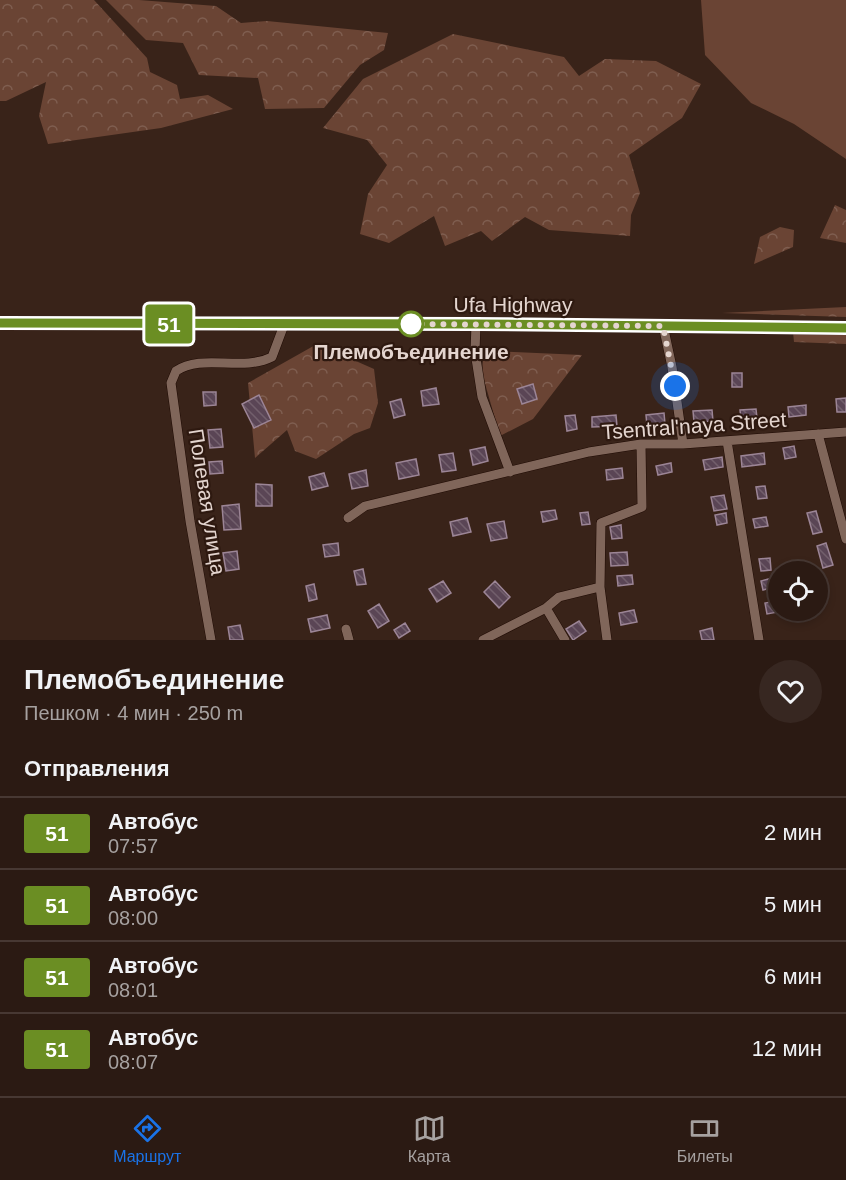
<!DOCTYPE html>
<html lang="ru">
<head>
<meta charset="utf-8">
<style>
  :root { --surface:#2b1a13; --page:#372721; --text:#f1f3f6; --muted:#a6a1a0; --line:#473833; --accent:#1a73e8 }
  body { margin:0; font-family:Helvetica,sans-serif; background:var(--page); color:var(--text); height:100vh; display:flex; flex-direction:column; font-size:22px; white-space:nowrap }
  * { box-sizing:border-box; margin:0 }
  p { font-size:20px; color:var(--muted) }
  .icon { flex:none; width:33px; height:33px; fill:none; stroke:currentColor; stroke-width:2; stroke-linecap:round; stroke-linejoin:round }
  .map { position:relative; height:640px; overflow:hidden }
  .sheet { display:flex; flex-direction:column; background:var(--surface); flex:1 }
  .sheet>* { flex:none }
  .badge { padding:0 12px; border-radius:4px; font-size:21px; line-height:39px }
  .tools { position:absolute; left:768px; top:561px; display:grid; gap:12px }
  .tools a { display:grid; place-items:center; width:60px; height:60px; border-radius:50%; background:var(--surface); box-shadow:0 3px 9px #0003,0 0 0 2px var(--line); font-size:30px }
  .you { position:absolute; width:30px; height:30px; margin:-15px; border:4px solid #fff; border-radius:50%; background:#1a73e8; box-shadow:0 0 0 9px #1a73e833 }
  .map>.badge { position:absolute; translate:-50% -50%; box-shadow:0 0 0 3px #fff }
  h2 { padding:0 24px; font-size:22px; line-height:54px }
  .round { display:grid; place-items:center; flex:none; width:63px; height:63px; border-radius:32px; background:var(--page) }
  .head { display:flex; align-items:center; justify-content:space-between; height:102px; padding:0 24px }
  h1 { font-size:28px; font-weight:800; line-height:45px }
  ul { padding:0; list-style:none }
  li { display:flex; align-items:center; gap:18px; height:72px; padding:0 24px; border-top:2px solid var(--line) }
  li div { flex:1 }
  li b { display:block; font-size:22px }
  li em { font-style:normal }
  li .badge { min-width:66px; font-weight:700; text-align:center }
  .dock { display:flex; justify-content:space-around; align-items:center; height:84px; border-top:2px solid var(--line); background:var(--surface); font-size:16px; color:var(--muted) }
  .dock a { display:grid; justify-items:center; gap:3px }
  .dock .on { color:var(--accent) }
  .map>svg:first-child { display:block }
</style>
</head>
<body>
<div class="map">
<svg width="846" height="640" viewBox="0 0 846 640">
  <defs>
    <pattern id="forest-crowns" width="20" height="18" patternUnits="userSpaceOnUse" patternTransform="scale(1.5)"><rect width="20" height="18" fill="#6a4434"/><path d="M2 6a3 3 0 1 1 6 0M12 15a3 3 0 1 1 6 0" fill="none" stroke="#7f5e50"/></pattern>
    <pattern id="building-back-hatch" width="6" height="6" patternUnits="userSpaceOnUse" patternTransform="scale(1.5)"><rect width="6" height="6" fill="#5a4555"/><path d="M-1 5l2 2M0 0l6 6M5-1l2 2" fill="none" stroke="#725f6c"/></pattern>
  </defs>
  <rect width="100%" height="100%" fill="#392319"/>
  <path fill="#6a4434" d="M701 0H846V159L794 124 751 103 705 55Z"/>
  <path fill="url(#forest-crowns)" d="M0 0H94L147 58 150 72 177 85 180 99 208 95 233 109 161 128 48 144 39 116 46 82 6 101H0Z
    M106 0H139L216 6 241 23 267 21 388 33 384 50 360 65 324 108 265 109 258 78 199 75 183 43 146 40Z
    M453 34 564 57 579 76 605 59 656 61 701 84 682 118 629 155 640 193 631 215 630 236 549 230 525 217 492 241 481 231 445 246 434 216 389 243 360 234 368 194 387 165 367 140 323 128 363 79Z
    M835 205 846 210V243L820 238Z
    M780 227 794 230 793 247 754 264 760 237Z
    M846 307V317L722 313Z
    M793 332 846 334V344L794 342Z
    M317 344 374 369 378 403 370 428 354 434 316 459 295 451 287 430 255 458 248 383Z
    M494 351 582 355 533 419 500 436 482 373 483 359Z"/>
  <path fill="url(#building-back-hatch)" stroke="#9c8596" stroke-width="1.5" d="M732 373H742V387H732Z
    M533 384 537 399 522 404 517 389Z
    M436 388 439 404 423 406 421 391Z
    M203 392H216V405L204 406Z
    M259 395 271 420 254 428 242 404Z
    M846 398V412H837L836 399Z
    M401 399 405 415 394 418 390 402Z
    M806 405V415L789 417 788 407Z
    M756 409 757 418 741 420 740 410Z
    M712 410 713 421 694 422 693 411Z
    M664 413 665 424 647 426 646 415Z
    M575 415 577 429 567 431 565 416Z
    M616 415 617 426 592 427V417Z
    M221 429 223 447 210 448 208 430Z
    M794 446 796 457 785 459 783 448Z
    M485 447 488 461 473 465 470 450Z
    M453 453 456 470 442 472 439 455Z
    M764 453 765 464 742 467 741 456Z
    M722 457 723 467 705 470 703 460Z
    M416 459 419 475 399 479 396 463Z
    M222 461 223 473 210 474 209 462Z
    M671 463 672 472 658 475 656 466Z
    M622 468 623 478 607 480 606 470Z
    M366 470 368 486 352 489 349 474Z
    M324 473 328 486 312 490 309 477Z
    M256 484 272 485V506H256Z
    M765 486 767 498 758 499 756 487Z
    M724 495 727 509 714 511 711 497Z
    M239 504 241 529 224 530 222 506Z
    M555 510 557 519 543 522 541 512Z
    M816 511 822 532 813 534 807 513Z
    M588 512 590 524 582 525 580 513Z
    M726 513 727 523 717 525 715 515Z
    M766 517 768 526 755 528 753 519Z
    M467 518 471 532 453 536 450 522Z
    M504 521 507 538 491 541 487 524Z
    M621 525 622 538 612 539 610 527Z
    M338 543 339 555 325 557 323 545Z
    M826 543 833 565 823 568 817 546Z
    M237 551 239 569 226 571 223 553Z
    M627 552 628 565 611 566 610 553Z
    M770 558 771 570 761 571 759 559Z
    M363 569 366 584 357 585 354 571Z
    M632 575 633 584 618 586 617 576Z
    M772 578 774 587 763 590 761 581Z
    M443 581 451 593 437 602 429 589Z
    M495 581 510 597 499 608 484 592Z
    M314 584 317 599 309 601 306 586Z
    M776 601 778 612 767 614 765 603Z
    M379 604 389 621 378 628 368 611Z
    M634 610 637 622 621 625 619 613Z
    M327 615 330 628 311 632 308 619Z
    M579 621 586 631 573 640 566 629Z
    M405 623 410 631 399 638 394 630Z
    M240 625 243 640H230L228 627Z
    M712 628 714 640H702L700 631Z"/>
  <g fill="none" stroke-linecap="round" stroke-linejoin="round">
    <g stroke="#1f0b04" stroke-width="10">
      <path id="minor" d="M476 324 475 352 482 397 510 472
        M663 325 672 367 683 444
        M818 434 846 539
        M727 441 759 640
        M348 518 365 506 589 452 641 444H683L846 432
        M600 587 607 640
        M346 629 349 640
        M211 640 190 521 171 383 176 371C202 353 242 372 272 357L284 325
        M483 640 546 608
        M565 640 546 608 559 597 600 587 601 523 642 507 641 444"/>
    </g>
    <g stroke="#1f0b04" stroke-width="14">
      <path id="major" d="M0 323 476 324 846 328"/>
    </g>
    <use href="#minor" stroke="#80665a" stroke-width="9"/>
    <use href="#major" stroke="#7c843f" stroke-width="12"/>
  </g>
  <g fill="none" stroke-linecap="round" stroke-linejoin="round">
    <g stroke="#fff" stroke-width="14">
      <path id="line" d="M0 323 476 324 846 328"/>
    </g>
    <use href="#line" stroke="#6b8e23" stroke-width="9"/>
    <path stroke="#e4d5cf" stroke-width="6" stroke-dasharray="0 10.8" d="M411 324 663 326 675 386"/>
  </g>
  <circle fill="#fff" stroke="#6b8e23" stroke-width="3" cx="411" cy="324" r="12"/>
  <g text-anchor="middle" stroke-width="4.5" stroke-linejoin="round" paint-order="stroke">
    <g font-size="21" fill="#e4d5cf" stroke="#2e1910">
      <text x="513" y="312">Ufa Highway</text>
      <text transform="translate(694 426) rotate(-4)" y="7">Tsentral'naya Street</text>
      <text transform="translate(207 502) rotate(81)" y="7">Полевая улица</text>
    </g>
    <g font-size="21" font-weight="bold" fill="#e4d5cf" stroke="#2e1910">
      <text x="411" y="359">Племобъединение</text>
    </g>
  </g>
</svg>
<div class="tools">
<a><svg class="icon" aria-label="locate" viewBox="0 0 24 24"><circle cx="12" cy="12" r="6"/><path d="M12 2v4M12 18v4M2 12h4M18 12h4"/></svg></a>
</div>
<div class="you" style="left:675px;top:386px"></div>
<b class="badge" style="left:169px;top:324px;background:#6b8e23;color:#fff">51</b>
</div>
<section class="sheet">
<div class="head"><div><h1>Племобъединение</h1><p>Пешком · 4 мин · 250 m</p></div><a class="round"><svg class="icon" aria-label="heart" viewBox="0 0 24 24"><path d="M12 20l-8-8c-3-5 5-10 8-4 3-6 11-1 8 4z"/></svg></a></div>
<h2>Отправления</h2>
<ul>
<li><span class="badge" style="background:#6b8e23;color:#fff">51</span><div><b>Автобус</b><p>07:57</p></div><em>2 мин</em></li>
<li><span class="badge" style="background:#6b8e23;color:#fff">51</span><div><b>Автобус</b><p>08:00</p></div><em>5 мин</em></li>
<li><span class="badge" style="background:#6b8e23;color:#fff">51</span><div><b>Автобус</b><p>08:01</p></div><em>6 мин</em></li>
<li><span class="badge" style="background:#6b8e23;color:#fff">51</span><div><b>Автобус</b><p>08:07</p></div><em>12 мин</em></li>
</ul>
</section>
<nav class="dock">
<a class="on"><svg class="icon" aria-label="directions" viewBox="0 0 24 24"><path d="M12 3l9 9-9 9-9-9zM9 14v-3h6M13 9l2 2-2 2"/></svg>Маршрут</a>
<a><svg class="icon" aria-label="map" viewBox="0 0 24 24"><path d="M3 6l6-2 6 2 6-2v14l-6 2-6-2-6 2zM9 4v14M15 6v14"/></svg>Карта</a>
<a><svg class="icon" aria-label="tickets" viewBox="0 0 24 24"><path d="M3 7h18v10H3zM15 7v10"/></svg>Билеты</a>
</nav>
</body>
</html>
